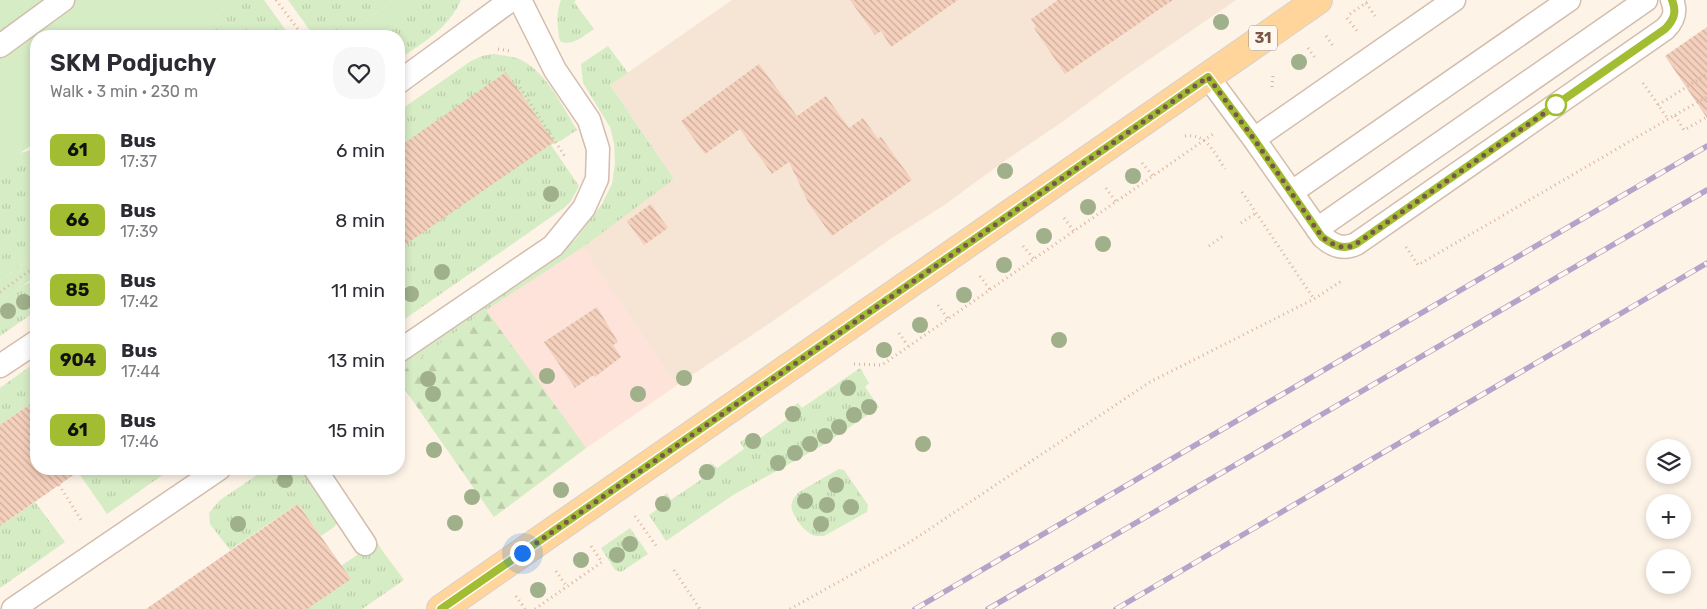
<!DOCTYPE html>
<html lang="en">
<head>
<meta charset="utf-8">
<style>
  :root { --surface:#fff; --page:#f7f7f7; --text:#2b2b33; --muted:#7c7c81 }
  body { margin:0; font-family:Rubik,sans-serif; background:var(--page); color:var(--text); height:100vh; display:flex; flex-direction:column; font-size:19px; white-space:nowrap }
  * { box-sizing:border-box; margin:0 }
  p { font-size:16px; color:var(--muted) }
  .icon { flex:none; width:28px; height:28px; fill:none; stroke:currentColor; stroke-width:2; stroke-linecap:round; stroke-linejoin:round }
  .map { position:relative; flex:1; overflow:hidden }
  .side { position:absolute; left:30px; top:30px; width:375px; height:445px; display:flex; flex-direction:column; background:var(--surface); border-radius:20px; box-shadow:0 2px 8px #0003 }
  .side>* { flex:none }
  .badge { padding:0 10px; border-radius:8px; font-size:18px; line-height:32px }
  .controls { position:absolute; left:1646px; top:439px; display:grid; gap:10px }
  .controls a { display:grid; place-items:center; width:45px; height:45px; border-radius:50%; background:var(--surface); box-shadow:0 2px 8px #0003; font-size:25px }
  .you { position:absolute; width:25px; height:25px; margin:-12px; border:4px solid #fff; border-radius:50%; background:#1a73e8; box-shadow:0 0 0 8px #1a73e833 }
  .map>.badge { position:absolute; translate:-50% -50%; box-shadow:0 0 0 2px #fff }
  .round { display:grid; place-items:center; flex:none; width:52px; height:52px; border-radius:20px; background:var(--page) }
  .head { display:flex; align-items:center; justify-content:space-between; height:85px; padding:0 20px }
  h1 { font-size:24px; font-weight:600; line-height:38px }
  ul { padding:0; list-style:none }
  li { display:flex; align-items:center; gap:15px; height:70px; padding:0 20px }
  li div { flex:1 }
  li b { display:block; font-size:19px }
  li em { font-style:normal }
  li .badge { min-width:55px; font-weight:700; text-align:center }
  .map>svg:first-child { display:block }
</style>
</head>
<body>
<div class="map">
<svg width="1707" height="609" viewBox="0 0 1707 609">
  <defs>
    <pattern id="grass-tufts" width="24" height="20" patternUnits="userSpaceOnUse" patternTransform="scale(1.25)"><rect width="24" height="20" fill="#d6ecc4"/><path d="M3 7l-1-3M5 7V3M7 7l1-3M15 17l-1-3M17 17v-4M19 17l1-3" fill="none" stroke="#bca"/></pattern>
    <pattern id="forest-firs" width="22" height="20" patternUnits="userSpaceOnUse" patternTransform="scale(1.25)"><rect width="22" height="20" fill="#d6ecc4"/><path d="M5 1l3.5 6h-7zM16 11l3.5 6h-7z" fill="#bca"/></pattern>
    <pattern id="building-back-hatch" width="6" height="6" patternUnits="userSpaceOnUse" patternTransform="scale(1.25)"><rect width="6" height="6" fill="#f5d0bd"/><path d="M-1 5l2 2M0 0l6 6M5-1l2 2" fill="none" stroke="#cbac9c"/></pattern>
  </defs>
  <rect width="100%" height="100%" fill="#fdf3e7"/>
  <path fill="#f6e5d4" d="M732 0H1236L1128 74 1062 122 1003 162 943 206 892 238 770 323 677 385 586 448 494 517 399 381V374L486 310 674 179 610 85Z"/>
  <path fill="#fee3da" d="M583 247 677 385 586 448 486 310Z"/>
  <path fill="url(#grass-tufts)" d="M237 0H264L290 36H185Z
    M288 0H394L345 36H314Z
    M414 0H461C448 29 424 42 399 59V36H375C391 25 404 16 414 0Z
    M561 0H576L574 2 594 29C583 36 573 47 560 41 557 27 556 13 561 0Z
    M608 46 628 73 610 85 674 179 583 247 486 310 399 374V363L575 240 602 204 612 184 615 163 614 143 610 127 583 83 581 64Z
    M493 54C500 55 508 56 516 58 543 66 563 107 577 130L562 140 551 145 579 186 571 201 564 208 399 323V111L471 61 482 56Z
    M33 150 36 155V255L0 281V167L19 153Z
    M36 280V311L0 336V302L22 286Z
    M36 362V400L0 425V388Z
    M860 368 869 383 865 387 879 407 825 444 733 495 666 541 649 515 659 508 655 502 667 493 671 500 702 479 698 472 712 463 717 468 744 449 740 442 754 433 759 439 787 419 784 413 798 403 802 408Z
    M83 469H171L107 514 78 472Z
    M266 469H305L338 522 334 527 321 536 298 504 230 550 210 524 209 513 220 500Z
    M839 469 844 470 868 505 867 512 824 536C823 536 816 536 816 536 806 534 795 519 792 510 790 503 794 497 799 492Z
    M35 502 65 542 0 588V526Z
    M630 528 648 554 621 572 615 570 601 548Z
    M376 542 404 580 362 609H307L350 579 341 566Z"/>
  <path fill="url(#forest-firs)" d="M486 310 586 448 494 517 399 381V374Z"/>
  <path fill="#d6ecc4" d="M0 0H237L185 36H36V155L30 146 0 167Z
    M394 0H414C406 14 392 29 377 35 369 39 354 36 345 36Z
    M36 255V276L0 302V281Z"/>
  <path fill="url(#building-back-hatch)" d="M850 0H958L891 47 881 31 875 35Z
    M1058 0H1173L1065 74 1034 28 1036 26 1031 19Z
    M1707 27V118L1665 56Z
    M759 64 797 116 826 96 849 128 863 118 878 139 881 137 912 180 832 236 809 204 789 162 772 174 740 129 705 154 681 121Z
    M506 72 554 142 399 249V147Z
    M651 204 668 228 644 245 627 221Z
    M597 307 618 342 613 345 621 357 595 377 594 375 575 388 544 342Z
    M36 400V469H82L0 526V425Z
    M298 504 351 579 307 609H146Z"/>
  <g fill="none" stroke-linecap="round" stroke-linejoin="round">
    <g stroke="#d3bdae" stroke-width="25">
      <path id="service" d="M0 46 63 0
        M1208 77 1254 139 1323 237C1333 246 1343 250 1356 244L1665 29C1674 20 1677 12 1672 0
        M399 82 511 0
        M1254 139 1454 0
        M1292 192 1569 0
        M1317 229 1646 0
        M399 351 553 246 584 208 597 179 598 149 589 120 555 70 520 0
        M0 366 36 342
        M315 469 365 544
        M13 609 219 469"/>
    </g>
    <g stroke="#d9d0cc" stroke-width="30">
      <path id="primary" d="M441 609 1318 0"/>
    </g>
    <path stroke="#dab39f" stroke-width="3" stroke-dasharray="1 4" stroke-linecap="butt" d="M276 0 303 36
      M1366 3 1375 16
      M1350 14 1370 0
      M1347 18 1357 31
      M1326 36 1334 47
      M1308 48 1316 59
      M498 49 511 51
      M1643 83 1668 119
      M516 87 519 86 566 158
      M1272 87 1273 74
      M1658 105 1707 74
      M1675 115 1707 97
      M1185 136C1207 133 1214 153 1225 169
      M1142 163 1153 176
      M1106 188 1116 202
      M1242 192 1314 299
      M1064 218 1074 231
      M1241 223 1256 213
      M1023 246 1034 259
      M1209 246 1223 236
      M1406 247 1418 265 1675 115 1684 130 1707 117
      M980 276 990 290
      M0 292 36 266
      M938 305 948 319
      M899 333 908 346
      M854 364 882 365 1213 134
      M59 485 83 523
      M635 516 657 547
      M674 570 700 609
      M556 571 567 587
      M516 596 525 609
      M535 609 602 562 591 546
      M790 609 910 542 1150 382 1314 299 1343 280"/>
    <use href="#service" stroke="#fff" stroke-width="22"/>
    <use href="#primary" stroke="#ffd59c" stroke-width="28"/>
    <g stroke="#b6a3c9" stroke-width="5.5">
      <path id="rail" d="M915 609 1707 146
        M988 609 1707 190
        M1116 609 1707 263"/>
    </g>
    <use href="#rail" stroke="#fff8ee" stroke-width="4" stroke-dasharray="11" stroke-linecap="butt"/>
  </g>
  <g fill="#9fb08a">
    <circle cx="1221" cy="22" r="8"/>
    <circle cx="1299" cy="62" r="8"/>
    <circle cx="1005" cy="171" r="8"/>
    <circle cx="1133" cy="176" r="8"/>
    <circle cx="551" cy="194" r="8"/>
    <circle cx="1088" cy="207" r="8"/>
    <circle cx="1044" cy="236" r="8"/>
    <circle cx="1103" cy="244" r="8"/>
    <circle cx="1004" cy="265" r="8"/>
    <circle cx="442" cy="272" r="8"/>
    <circle cx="411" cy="294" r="8"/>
    <circle cx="964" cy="295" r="8"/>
    <circle cx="24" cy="302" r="8"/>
    <circle cx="8" cy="311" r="8"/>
    <circle cx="920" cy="325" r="8"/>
    <circle cx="1059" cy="340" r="8"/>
    <circle cx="884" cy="350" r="8"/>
    <circle cx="547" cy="376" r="8"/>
    <circle cx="684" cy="378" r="8"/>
    <circle cx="428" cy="379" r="8"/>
    <circle cx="848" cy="388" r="8"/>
    <circle cx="433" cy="394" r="8"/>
    <circle cx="638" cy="394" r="8"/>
    <circle cx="869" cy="407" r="8"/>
    <circle cx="793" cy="414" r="8"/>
    <circle cx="854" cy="415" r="8"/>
    <circle cx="839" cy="427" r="8"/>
    <circle cx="825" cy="436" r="8"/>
    <circle cx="753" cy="441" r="8"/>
    <circle cx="810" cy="444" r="8"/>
    <circle cx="923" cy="444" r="8"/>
    <circle cx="434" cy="450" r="8"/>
    <circle cx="795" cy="453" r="8"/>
    <circle cx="778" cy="463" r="8"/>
    <circle cx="707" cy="472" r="8"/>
    <circle cx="285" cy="480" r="8"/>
    <circle cx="836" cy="485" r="8"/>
    <circle cx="561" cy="490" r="8"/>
    <circle cx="472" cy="497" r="8"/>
    <circle cx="805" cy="501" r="8"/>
    <circle cx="663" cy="504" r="8"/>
    <circle cx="827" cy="505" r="8"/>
    <circle cx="851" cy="507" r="8"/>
    <circle cx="455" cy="523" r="8"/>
    <circle cx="238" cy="524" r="8"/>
    <circle cx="821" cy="524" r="8"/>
    <circle cx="630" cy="544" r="8"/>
    <circle cx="617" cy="555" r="8"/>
    <circle cx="581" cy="560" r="8"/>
    <circle cx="538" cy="590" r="8"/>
  </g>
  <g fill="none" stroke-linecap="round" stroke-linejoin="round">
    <g stroke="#fff" stroke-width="11">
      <path id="line" d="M441 609 1208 77 1254 139 1322 237C1333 245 1343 251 1356 244L1665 29C1674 20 1677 12 1672 0"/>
    </g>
    <use href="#line" stroke="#a2bd31" stroke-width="8"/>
    <path stroke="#795849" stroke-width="5" stroke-dasharray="0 9" d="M522 553 1208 77 1254 139 1322 237C1333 245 1343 251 1356 244L1556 105"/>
  </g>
  <circle fill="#fff" stroke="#a2bd31" stroke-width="2.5" cx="1556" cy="105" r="10"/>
  <g text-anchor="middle" stroke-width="4" stroke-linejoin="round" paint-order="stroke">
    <rect fill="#fff8ee" stroke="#a1887a" stroke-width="1" x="1249" y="25.5" width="28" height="25" rx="4"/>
    <g font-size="15" font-weight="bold" fill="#795849">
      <text x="1263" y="43">31</text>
    </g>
  </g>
</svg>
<div class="controls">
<a><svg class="icon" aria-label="layers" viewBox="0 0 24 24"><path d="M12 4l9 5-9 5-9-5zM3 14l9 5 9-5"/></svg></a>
<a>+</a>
<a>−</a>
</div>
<div class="you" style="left:522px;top:553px"></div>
<section class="side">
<div class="head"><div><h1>SKM Podjuchy</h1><p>Walk · 3 min · 230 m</p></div><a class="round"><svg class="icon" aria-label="heart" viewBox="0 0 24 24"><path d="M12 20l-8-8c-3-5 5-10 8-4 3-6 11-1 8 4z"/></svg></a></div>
<ul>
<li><span class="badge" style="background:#a2bd31;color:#111">61</span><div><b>Bus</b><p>17:37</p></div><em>6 min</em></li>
<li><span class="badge" style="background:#a2bd31;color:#111">66</span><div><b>Bus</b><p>17:39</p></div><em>8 min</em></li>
<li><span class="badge" style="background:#a2bd31;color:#111">85</span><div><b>Bus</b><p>17:42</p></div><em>11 min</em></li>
<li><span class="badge" style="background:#a2bd31;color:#111">904</span><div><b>Bus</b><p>17:44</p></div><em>13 min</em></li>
<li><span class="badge" style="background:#a2bd31;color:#111">61</span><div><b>Bus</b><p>17:46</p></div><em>15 min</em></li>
</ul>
</section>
</div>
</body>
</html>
